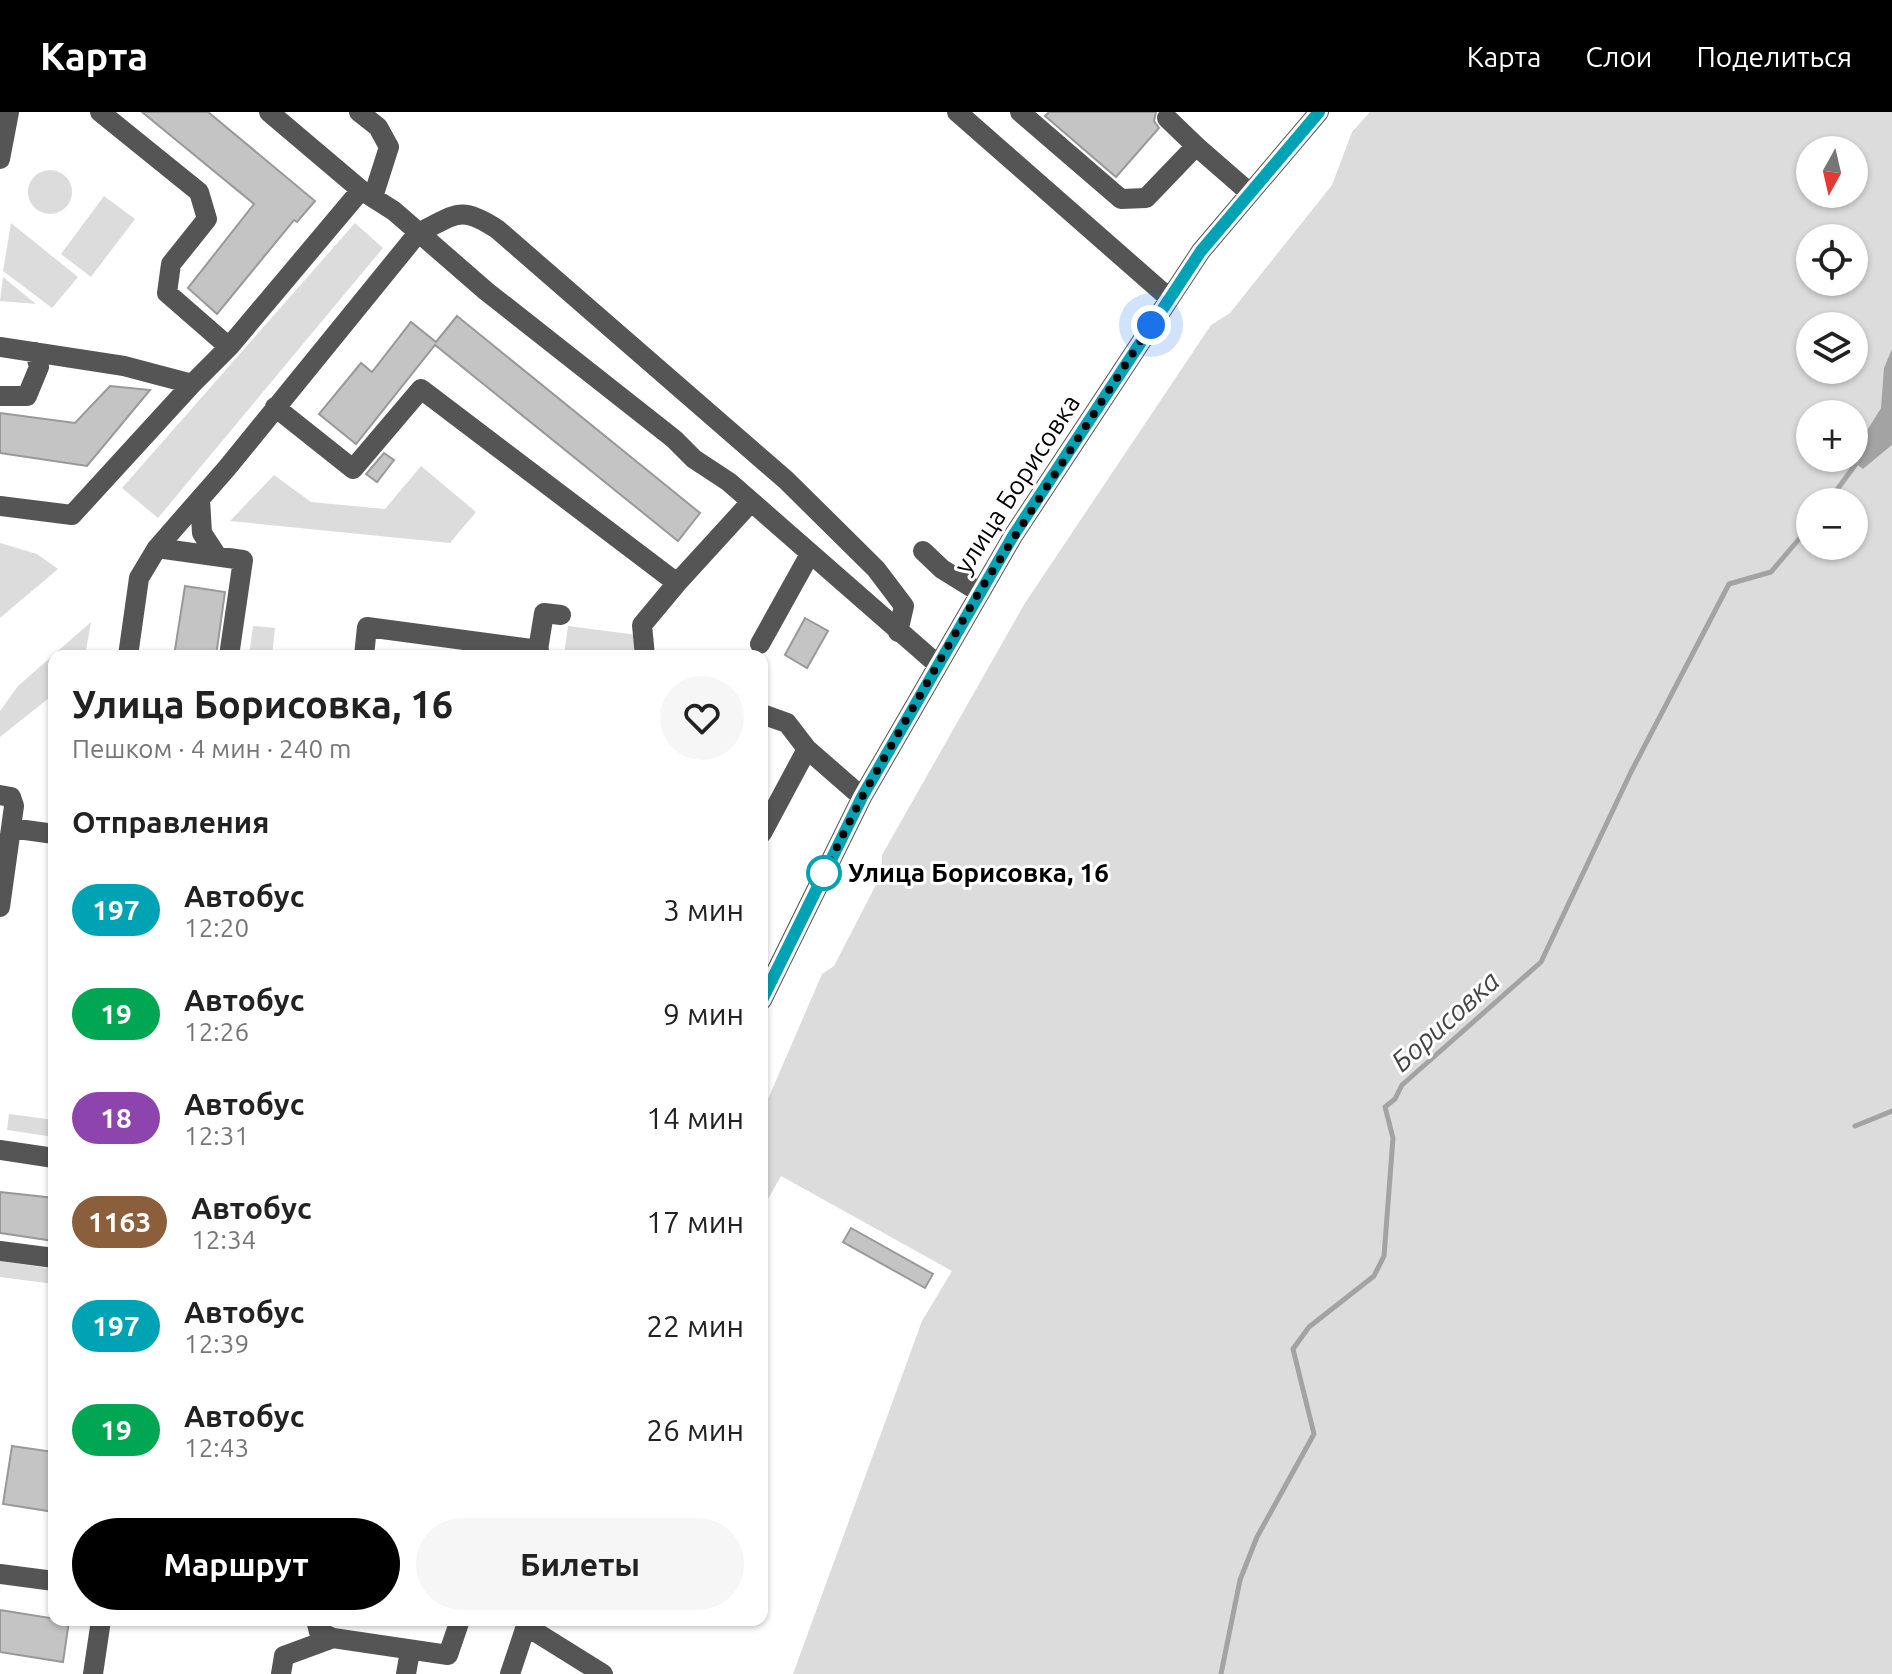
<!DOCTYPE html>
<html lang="ru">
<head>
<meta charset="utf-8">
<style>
  :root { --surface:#fff; --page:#f6f6f6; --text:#222; --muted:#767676; --accent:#000 }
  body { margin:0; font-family:Ubuntu,sans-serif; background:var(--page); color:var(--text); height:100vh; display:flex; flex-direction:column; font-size:30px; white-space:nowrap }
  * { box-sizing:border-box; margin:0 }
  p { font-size:26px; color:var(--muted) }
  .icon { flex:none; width:44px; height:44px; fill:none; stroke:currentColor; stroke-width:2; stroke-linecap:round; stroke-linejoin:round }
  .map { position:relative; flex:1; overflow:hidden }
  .side { position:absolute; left:48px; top:538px; width:720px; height:976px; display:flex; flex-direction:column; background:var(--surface); border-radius:16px; box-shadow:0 2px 6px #0004 }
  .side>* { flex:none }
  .badge { padding:0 16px; border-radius:26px; font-size:28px; line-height:52px }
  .needle { width:52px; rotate:188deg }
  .fabs { position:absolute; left:1796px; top:24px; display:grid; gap:16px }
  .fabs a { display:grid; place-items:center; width:72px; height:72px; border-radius:50%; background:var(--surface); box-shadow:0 2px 6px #0004; font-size:40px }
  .you { position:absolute; width:40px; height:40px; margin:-20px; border:6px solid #fff; border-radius:50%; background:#1a73e8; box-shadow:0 0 0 12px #1a73e833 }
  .map>.badge { position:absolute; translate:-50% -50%; box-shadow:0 0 0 4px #fff }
  h2 { padding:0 24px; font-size:30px; line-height:72px }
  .round { display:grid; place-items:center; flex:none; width:84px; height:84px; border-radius:42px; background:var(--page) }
  .headline { display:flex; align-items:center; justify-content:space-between; height:136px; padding:0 24px }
  h1 { font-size:38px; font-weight:700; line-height:60px }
  .action { display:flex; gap:16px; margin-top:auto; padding:16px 24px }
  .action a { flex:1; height:92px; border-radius:48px; background:var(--accent); color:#fff; font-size:32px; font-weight:700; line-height:92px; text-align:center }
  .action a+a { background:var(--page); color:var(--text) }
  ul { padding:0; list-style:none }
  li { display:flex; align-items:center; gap:24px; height:104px; padding:0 24px }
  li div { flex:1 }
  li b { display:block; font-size:30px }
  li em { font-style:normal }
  li .badge { min-width:88px; font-weight:700; text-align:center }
  header { display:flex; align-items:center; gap:48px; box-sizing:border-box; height:112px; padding:0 40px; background:var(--accent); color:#fff }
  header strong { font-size:38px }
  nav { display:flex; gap:44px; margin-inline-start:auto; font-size:28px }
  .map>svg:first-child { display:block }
</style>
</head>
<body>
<header>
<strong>Карта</strong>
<nav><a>Карта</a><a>Слои</a><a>Поделиться</a></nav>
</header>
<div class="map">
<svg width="1892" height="1562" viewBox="0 0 1892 1562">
  <rect width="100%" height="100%" fill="#fff"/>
  <path fill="#dcdcdc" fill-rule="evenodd" d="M1370 0H1892V237L1881 296 1854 339V302H1810V346H1848L1863 357 1892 333V1562H793L922 1209 952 1159 781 1064 762 1098V1001L822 862 834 854 881 763 882 743 1025 491 1211 213 1230 201 1332 73 1352 20ZM1810 38H1854V82H1810ZM1810 126H1854V170H1810ZM1810 214H1854V258H1810ZM1810 390H1854V434H1810Z
    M28 80a22 22 0 1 1 44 0a22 22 0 1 1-44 0Z
    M104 84 135 107 91 165 61 142Z
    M11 111 78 165 52 196 3 159Z
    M355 111 383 136 158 406 122 376Z
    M3 165 36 192 0 189Z
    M421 354 476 400 450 431 230 409 274 363 311 390 385 397Z
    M0 431 37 442 58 457 0 506Z
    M91 510 85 544H54V582L0 625V599L18 574Z
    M253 514 275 516 272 544H249Z
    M568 514 637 523 635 544H564Z
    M9 1002 54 1008V1025L7 1018Z
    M0 1149 54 1157V1172L0 1165Z"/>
  <path fill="#a3a3a3" d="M1892 237V333L1863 357 1848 346H1854V339L1881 296 1884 256Z"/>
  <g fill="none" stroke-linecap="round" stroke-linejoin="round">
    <path stroke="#a3a3a3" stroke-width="5" d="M1828 390 1858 349
      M1855 1014 1892 999
      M1221 1562 1240 1468 1257 1425 1314 1322 1293 1237 1309 1215 1374 1164 1384 1144 1393 1026 1385 995 1395 987 1402 973 1541 850 1631 660 1729 472 1771 460 1810 414"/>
  </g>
  <path fill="#c4c4c4" stroke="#999" stroke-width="2" d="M142 0H208L315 89 297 110 294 108 217 202 188 176 254 92Z
    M1049 0H1156L1154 9 1159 16 1116 65 1045 4Z
    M457 204 700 401 678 429 435 233 356 332 319 302 361 251 372 260 411 210 436 230Z
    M110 274 150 278 87 354 0 341V301L75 311Z
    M384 341 394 348 377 370 366 362Z
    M185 474 225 480 216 544H174Z
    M805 506 828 519 807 556 785 543Z
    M0 1080 54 1086V1129L0 1121Z
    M851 1116 933 1162 925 1176 843 1130Z
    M12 1334 54 1340V1400L3 1392Z
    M0 1498 69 1509 63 1550 0 1540Z"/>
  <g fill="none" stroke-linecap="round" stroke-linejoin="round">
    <path stroke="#555" stroke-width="20" d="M100 0 199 80 207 107 171 152 167 181 229 235
      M269 0 361 78 394 99 486 179 674 327 694 347 729 370 937 552
      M359 0 378 15 389 35 373 85
      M957 0 1169 186
      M1020 0 1121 87 1146 86 1196 34 1250 81
      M1167 6 1196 34
      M0 47 9 0
      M0 235 124 254 192 272 72 403 0 394
      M192 272 229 235 361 78
      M0 284H27L39 255 35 240
      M275 295 353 357 421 277 677 471 751 390
      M200 387 202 421 217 444
      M157 436 227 356 418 121C456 103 459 92 497 117L786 368 876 457 904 494 898 520
      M923 439 942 457 979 480
      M760 532 810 442
      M128 544 139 466 157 436 243 448 229 544
      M364 544 367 515 539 538
      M537 544 544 501 561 503
      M645 544 642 513 677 471
      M762 602 787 611 807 637 762 721
      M807 637 862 685
      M0 683 11 685 14 694 11 716
      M0 795 11 716 54 722
      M762 888 862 685 1013 424 1201 139 1319 0
      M0 1038 54 1046
      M0 1139 54 1146
      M0 1462 54 1469
      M316 1508 319 1520 333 1526 448 1543 460 1508
      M526 1514 603 1562
      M93 1562 101 1508
      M281 1562 284 1544 333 1526
      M406 1562 410 1539
      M510 1562 528 1508"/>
  </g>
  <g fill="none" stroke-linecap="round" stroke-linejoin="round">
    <g stroke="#fff" stroke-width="18">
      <path id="line" d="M762 888 862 685 1013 424 1201 139 1319 0"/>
    </g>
    <use href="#line" stroke="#00a3b4" stroke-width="12"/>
    <path stroke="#000" stroke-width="8" stroke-dasharray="0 14.4" d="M824 761 862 685 979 480 1151 213"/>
  </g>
  <circle fill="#fff" stroke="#00a3b4" stroke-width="4" cx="824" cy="761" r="16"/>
  <g text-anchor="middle" stroke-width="6" stroke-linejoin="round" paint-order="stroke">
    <g font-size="26" fill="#000" stroke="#fff">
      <text transform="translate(1017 372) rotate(-57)" y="9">улица Борисовка</text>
    </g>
    <g font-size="26" font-weight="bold" fill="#000" stroke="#fff" text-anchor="start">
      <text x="848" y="770">Улица Борисовка, 16</text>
    </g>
    <g font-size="28" font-style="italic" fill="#444" stroke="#fff">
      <text transform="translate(1445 909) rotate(-42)" y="10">Борисовка</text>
    </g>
  </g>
</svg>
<div class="fabs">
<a><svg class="needle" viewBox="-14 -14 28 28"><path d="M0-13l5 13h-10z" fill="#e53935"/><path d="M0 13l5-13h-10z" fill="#767676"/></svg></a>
<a><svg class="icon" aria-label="locate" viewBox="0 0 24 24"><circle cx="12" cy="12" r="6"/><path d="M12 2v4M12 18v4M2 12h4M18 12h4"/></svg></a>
<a><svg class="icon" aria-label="layers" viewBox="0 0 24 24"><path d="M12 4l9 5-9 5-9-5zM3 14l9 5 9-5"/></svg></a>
<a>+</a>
<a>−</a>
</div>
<div class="you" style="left:1151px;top:213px"></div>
<section class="side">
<div class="headline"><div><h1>Улица Борисовка, 16</h1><p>Пешком · 4 мин · 240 m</p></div><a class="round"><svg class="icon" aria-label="heart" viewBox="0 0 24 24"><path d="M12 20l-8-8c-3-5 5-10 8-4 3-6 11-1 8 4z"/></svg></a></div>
<h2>Отправления</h2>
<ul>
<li><span class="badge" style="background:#00a3b4;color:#fff">197</span><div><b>Автобус</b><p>12:20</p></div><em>3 мин</em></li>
<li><span class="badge" style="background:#00a651;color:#fff">19</span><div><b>Автобус</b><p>12:26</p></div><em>9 мин</em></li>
<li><span class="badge" style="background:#8e44ad;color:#fff">18</span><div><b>Автобус</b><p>12:31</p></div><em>14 мин</em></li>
<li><span class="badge" style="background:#8b5e3c;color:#fff">1163</span><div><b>Автобус</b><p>12:34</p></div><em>17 мин</em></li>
<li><span class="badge" style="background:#00a3b4;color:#fff">197</span><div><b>Автобус</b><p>12:39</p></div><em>22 мин</em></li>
<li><span class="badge" style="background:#00a651;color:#fff">19</span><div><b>Автобус</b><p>12:43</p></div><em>26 мин</em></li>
</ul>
<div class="action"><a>Маршрут</a><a>Билеты</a></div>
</section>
</div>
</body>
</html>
